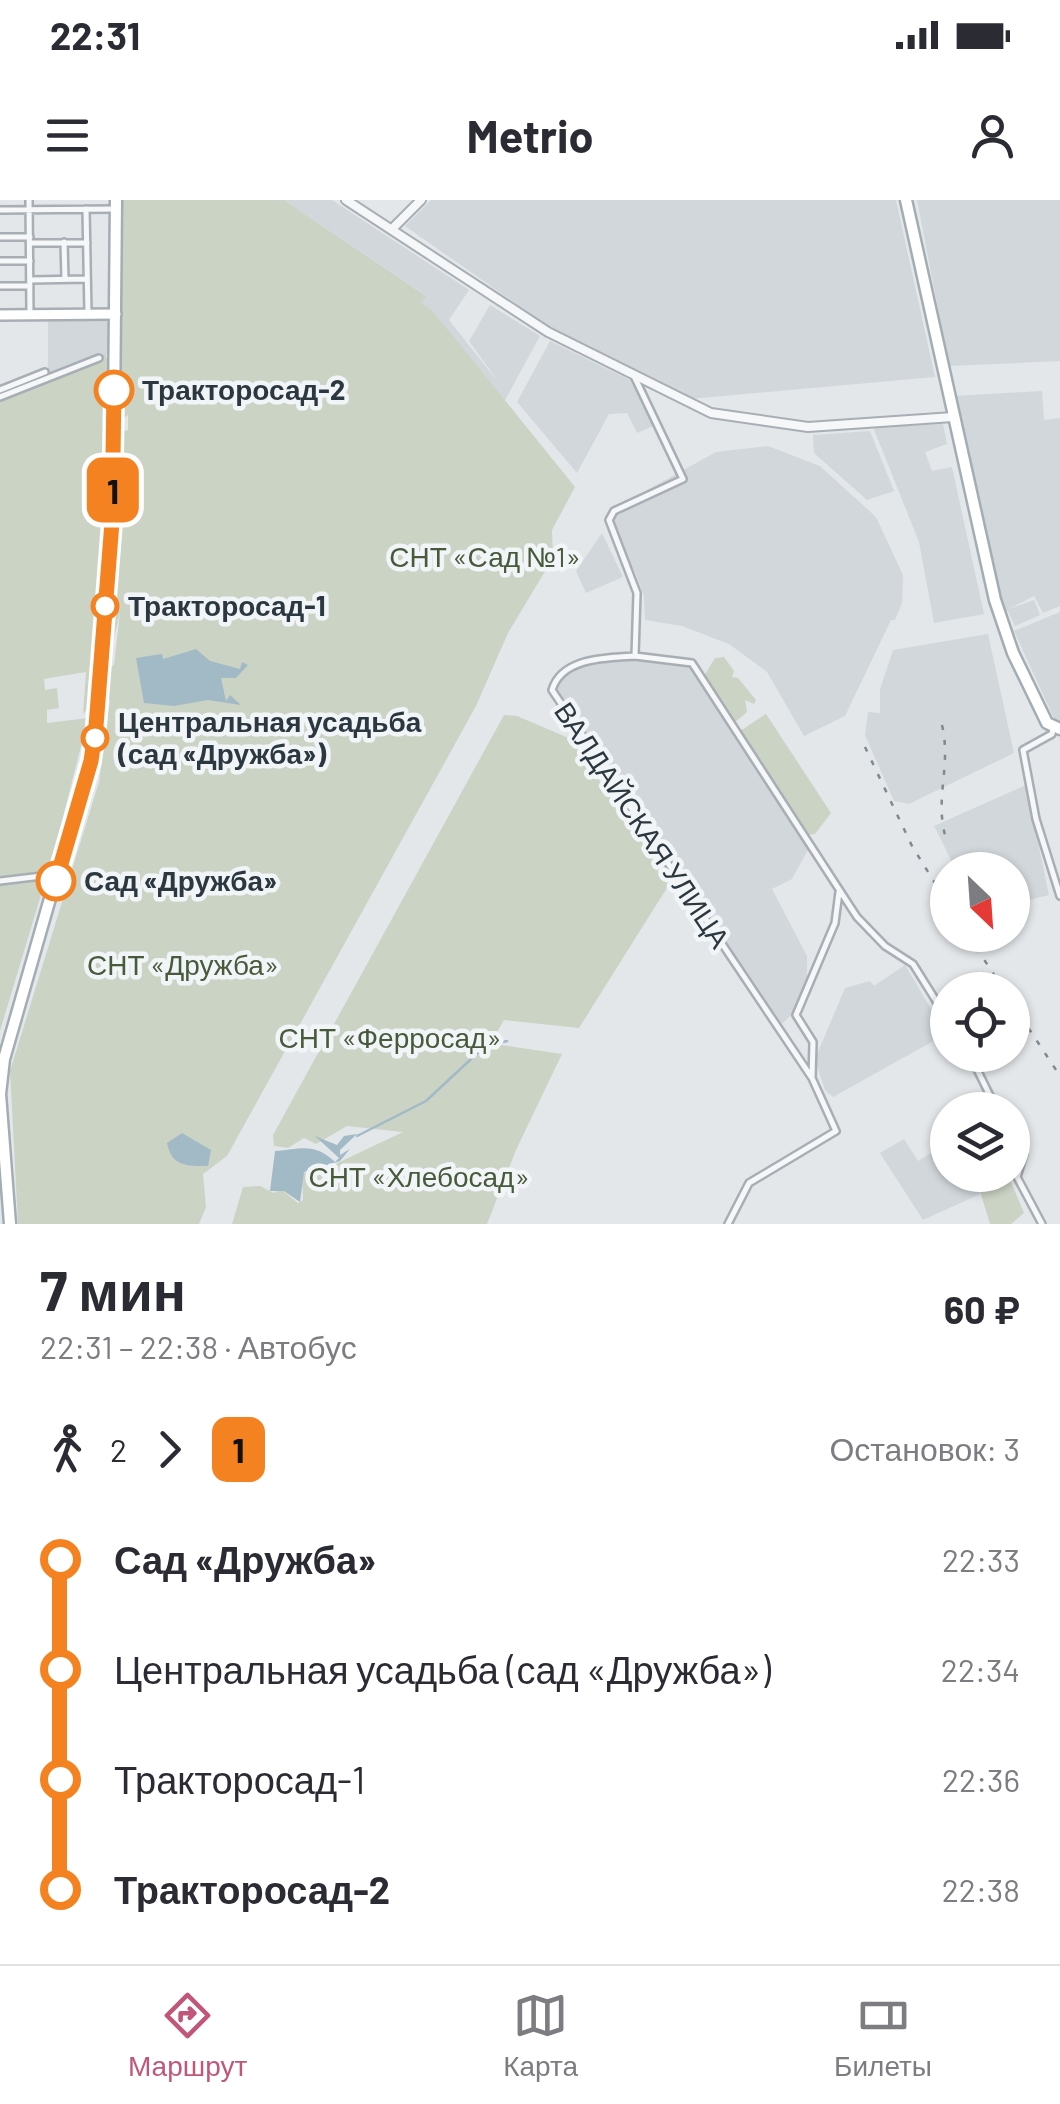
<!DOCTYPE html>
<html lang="ru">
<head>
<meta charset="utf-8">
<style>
  :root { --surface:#fff; --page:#f7f7f7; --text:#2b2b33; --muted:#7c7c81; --line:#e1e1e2; --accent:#c1567b }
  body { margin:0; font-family:Barlow,sans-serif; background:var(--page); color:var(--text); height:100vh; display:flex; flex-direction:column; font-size:38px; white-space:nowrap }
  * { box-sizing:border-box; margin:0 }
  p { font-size:32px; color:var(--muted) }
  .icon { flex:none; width:55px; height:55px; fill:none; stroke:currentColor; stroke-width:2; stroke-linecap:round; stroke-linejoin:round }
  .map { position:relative; height:1024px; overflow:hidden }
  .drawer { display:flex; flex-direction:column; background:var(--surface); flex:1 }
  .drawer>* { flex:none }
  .badge { padding:0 20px; border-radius:15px; font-size:35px; line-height:65px }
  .needle { width:65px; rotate:155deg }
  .controls { position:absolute; left:930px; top:652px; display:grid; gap:20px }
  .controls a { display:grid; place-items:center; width:100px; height:100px; border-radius:50%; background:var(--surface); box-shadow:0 2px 8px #0004; font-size:50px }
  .map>.badge { position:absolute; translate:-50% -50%; box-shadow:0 0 0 5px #fff }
  .legs { display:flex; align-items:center; gap:15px; height:110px; padding:0 40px; font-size:32px }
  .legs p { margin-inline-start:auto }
  .headline { display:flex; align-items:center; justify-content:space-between; height:170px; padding:0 40px }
  h1 { font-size:55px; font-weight:700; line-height:75px }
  ul { padding:0 40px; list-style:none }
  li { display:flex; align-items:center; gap:35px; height:110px; font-size:38px }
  li i { display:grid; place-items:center; width:15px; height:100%; margin:0 12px; background:currentColor }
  li i::after { content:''; width:25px; height:25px; margin:-12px; border:8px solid; border-radius:50%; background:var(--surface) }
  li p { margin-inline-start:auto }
  li:first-child i { background:linear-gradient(#0000 50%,currentColor 0) }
  li:last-child i { background:linear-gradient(currentColor 50%,#0000 0) }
  .status { display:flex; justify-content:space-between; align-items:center; height:70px; padding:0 50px; background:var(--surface); direction:ltr }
  .status svg { height:28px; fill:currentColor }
  header { display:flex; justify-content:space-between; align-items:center; height:130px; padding:0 40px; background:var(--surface); font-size:45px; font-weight:700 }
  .tab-bar { display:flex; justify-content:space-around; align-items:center; height:140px; border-top:2px solid var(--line); background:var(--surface); font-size:28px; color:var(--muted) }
  .tab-bar a { display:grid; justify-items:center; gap:5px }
  .tab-bar .on { color:var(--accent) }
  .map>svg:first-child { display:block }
</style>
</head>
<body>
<div class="status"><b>22:31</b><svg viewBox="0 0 49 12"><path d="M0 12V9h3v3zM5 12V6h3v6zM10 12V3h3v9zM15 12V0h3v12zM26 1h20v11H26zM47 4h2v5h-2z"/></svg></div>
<header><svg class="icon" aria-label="menu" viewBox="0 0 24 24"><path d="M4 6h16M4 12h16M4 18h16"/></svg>Metrio<svg class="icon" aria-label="person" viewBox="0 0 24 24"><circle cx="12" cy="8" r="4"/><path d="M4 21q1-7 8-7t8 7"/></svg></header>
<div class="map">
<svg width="1060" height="1024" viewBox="0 0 1060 1024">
  <rect width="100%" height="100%" fill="#e3e7ea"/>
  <path fill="#d1d7db" d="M284 0H332L469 90 449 120 499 183 469 141 490 105 540 136 504 202 433 111 421 103 425 95Z
    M431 0H896L935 177 690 199 562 136 405 26Z
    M917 0H1060V161L949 166Z
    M48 119 112 120V153L48 173Z
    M550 141 630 180 653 226 637 233 627 213 609 214 577 273 517 202Z
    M1042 191 1044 220 1060 218V406L1043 413 1034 396 1009 409 1034 400 1040 415 1015 426 1008 411 1002 412 954 196Z
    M943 224 947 244 925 252 932 271 952 267 984 414 934 423 919 342 873 227Z
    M870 231 894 291 867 300 814 253 813 235Z
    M768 246 820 266 876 317 903 375 902 403 895 420H891L845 516 804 536 767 472 729 444 682 426 645 420 644 396 636 374 606 318 609 311 716 252Z
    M602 333 623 377 586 393 576 371Z
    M1060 412V524L1057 525 1014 431Z
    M988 434 1014 553 909 604 894 601 865 535 868 512 880 513V489L893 450Z
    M632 459 689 465 809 648 792 679 772 689 807 756V780L791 815 782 824 554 491 558 481 588 463Z
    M1026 585 1049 695 1013 704 1012 670H956L934 626Z
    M905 765 946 834 833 897 825 890 815 859 845 788 870 781 874 786Z
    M904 939 918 961 931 953 946 975H974L980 994 923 1020 880 953Z"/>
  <path fill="#cbd3c5" d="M123 0H284L426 96 421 103 432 110 575 287 552 330 553 358 508 433 476 506 227 956 203 974 206 1007 199 1024H18L10 871 99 582 110 500 104 499 107 461 108 468 114 465 120 412 109 459C104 447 115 358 121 351L120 232 128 230V215L120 221Z
    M105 154 109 162 106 357 99 362 106 365 99 398 93 502 83 514 86 472 44 479 45 490 57 488 59 508 47 510V523L88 518 56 645 0 831V192Z
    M724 457 734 471 732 477 738 478 756 500 754 504 745 500 747 512 733 524 704 476 715 458Z
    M766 514 831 613 815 634 806 635 740 531Z
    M504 515 517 516 571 539 670 683 579 828 504 820 493 839V849L501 845 562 854 516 950 487 1024H232L243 987 260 986 274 993 281 989 298 1003 303 1000 302 973 329 967 403 932 347 926 316 944 304 938 288 948 274 946 273 935Z
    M975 975H1008L1024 1013 1011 1024H990Z"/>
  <path fill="#a2bac6" d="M196 449 210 461 240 469 242 462 248 465 236 478H221L226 501 230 495 241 505 208 500 174 506 144 503 136 458 162 454 163 459Z
    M182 933 211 950 208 966C187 966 172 967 167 943Z
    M357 934 340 950V955L350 949 340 961 304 972 300 1002 284 991H270L275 951C301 949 314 942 335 962L339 958 315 936 337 945 344 936Z"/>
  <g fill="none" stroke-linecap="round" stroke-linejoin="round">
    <path stroke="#a2bac6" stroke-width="2.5" d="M357 936 426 901 485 846 507 841"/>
    <g stroke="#a8afb4" stroke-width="10">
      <path id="minor" d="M29 0 30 115
        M86 9 88 114
        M0 10 116 9
        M0 37H30
        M64 42 65 79
        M30 43H87
        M0 61H30
        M30 80 87 79
        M0 86H30
        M634 176 683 279 614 311 609 320 637 393 635 456C607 458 562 457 552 490L812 878
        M0 190 45 172
        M0 197 99 158
        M635 456 692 463 857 717 885 746 913 764 948 820
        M1053 529 1052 534 1023 550 1036 619 1060 696
        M0 681 42 676
        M970 855 997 910
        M1012 934 1024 954 1017 977 1042 1024
        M728 1024 749 983 836 931 812 878 813 842 796 815 835 723 839 692"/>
    </g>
    <g stroke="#a8afb4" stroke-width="12">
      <path id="tertiary" d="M346 0 548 132 711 213 808 227 953 217
        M392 29 421 0"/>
    </g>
    <g stroke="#a8afb4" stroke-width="14">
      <path id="secondary" d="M0 115 116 114"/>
    </g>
    <g stroke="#a3adb4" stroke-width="15">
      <path id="primary" d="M906 0 995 400 1013 453 1047 523 1060 529
        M10 1024 0 894 4 859 94 545 113 322 116 0"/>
    </g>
    <use href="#minor" stroke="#f5f7f8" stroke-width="5"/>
    <use href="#tertiary" stroke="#f5f7f8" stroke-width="8"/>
    <use href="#secondary" stroke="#fff" stroke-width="9"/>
    <use href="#primary" stroke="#fff" stroke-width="10"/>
    <path stroke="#7e8992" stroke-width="2.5" stroke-dasharray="5 10" stroke-linecap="butt" d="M942 525C952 568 933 599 947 642
      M865 547 912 646 948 704
      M968 735 1004 790
      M1012 803 1060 876"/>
  </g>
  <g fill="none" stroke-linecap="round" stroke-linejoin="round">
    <g stroke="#fff" stroke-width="22">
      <path id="line-1" d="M56 681 91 561 96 526 112 322 114 190"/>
    </g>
    <use href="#line-1" stroke="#f58220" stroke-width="15"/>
  </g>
  <g fill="#fff" stroke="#f58220" stroke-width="5">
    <circle cx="114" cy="190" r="18"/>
    <circle cx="105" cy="406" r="12"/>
    <circle cx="95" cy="538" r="12"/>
    <circle cx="56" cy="681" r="18"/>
  </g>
  <g text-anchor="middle" stroke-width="9" stroke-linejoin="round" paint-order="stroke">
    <g font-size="28" font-weight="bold" fill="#2c3840" stroke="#f2f5f7" text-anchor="start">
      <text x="142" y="200">Тракторосад-2</text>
      <text x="128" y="416">Тракторосад-1</text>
      <text x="118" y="532">Центральная усадьба<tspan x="118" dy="32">(сад «Дружба»)</tspan></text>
      <text x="84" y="691">Сад «Дружба»</text>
    </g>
    <g font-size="28" fill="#475a3b" stroke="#f2f5f7">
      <text x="485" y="367">СНТ «Сад №1»</text>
      <text x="183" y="775">СНТ «Дружба»</text>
      <text x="390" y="848">СНТ «Ферросад»</text>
      <text x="419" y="987">СНТ «Хлебосад»</text>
    </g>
    <g font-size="28" fill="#2c3840" stroke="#f2f5f7">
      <text transform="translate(642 625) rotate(56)" y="10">ВАЛДАЙСКАЯ УЛИЦА</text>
    </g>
  </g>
</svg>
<div class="controls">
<a><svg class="needle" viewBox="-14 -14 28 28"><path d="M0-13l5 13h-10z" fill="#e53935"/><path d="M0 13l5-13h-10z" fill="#7c7c81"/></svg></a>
<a><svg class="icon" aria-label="locate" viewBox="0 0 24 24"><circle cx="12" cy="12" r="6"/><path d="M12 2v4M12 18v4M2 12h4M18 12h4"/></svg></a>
<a><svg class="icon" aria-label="layers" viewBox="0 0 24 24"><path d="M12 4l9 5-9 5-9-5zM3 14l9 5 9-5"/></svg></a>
</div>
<b class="badge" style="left:113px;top:290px;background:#f58220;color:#111">1</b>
</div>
<section class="drawer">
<div class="headline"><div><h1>7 мин</h1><p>22:31 – 22:38 · Автобус</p></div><b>60 ₽</b></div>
<div class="legs"><svg class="icon" aria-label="walk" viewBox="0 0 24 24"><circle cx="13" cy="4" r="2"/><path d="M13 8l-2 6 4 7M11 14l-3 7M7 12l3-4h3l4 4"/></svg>2<svg class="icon" aria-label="forward" viewBox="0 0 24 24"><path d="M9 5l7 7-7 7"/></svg><b class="badge" style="background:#f58220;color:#111">1</b><p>Остановок: 3</p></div>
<ul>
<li><i style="color:#f58220"></i><b>Сад «Дружба»</b><p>22:33</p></li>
<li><i style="color:#f58220"></i><span>Центральная усадьба (сад «Дружба»)</span><p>22:34</p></li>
<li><i style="color:#f58220"></i><span>Тракторосад-1</span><p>22:36</p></li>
<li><i style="color:#f58220"></i><b>Тракторосад-2</b><p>22:38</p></li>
</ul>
</section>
<nav class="tab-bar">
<a class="on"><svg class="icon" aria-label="directions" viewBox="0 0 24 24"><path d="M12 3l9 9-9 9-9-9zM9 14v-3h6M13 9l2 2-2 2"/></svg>Маршрут</a>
<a><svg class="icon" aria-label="map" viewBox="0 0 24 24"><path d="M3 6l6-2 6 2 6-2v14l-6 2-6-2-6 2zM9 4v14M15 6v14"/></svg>Карта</a>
<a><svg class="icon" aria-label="tickets" viewBox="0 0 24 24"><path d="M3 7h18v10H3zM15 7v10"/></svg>Билеты</a>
</nav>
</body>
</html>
